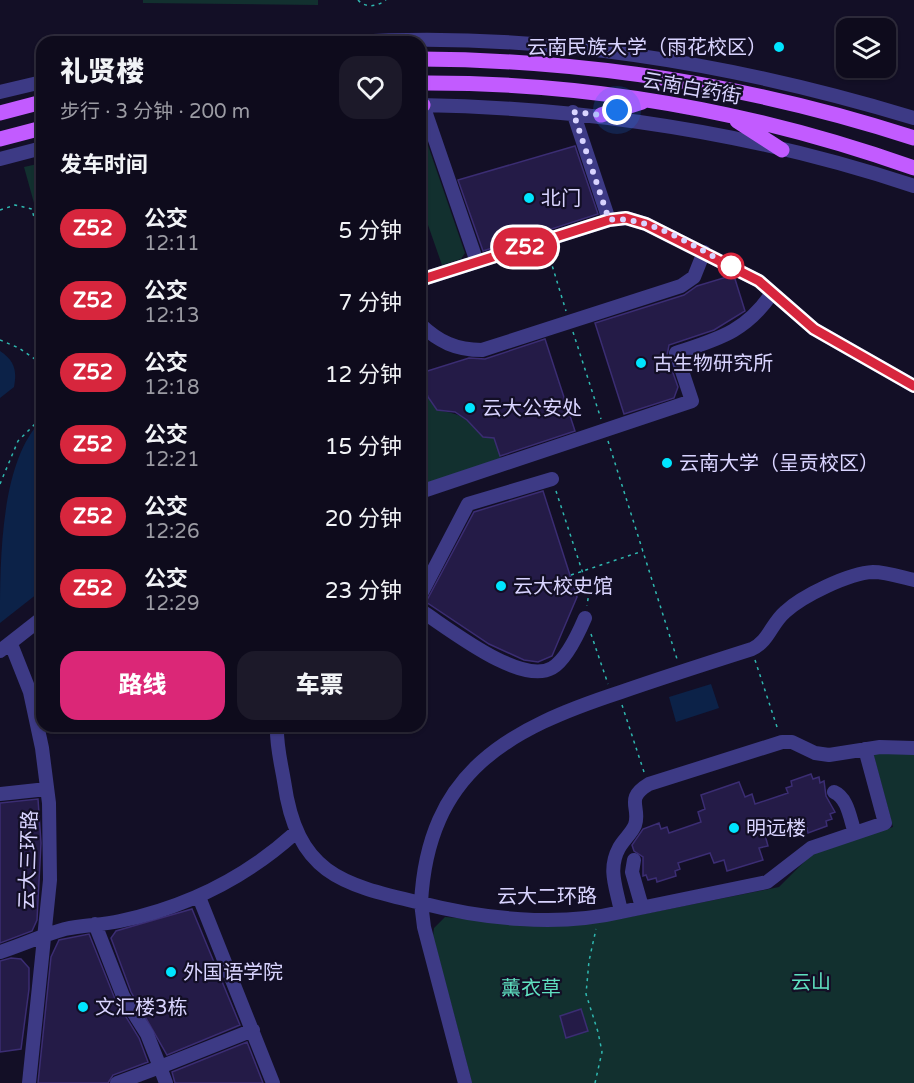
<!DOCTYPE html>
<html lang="zh">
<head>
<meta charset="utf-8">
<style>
  :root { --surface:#0e0b1c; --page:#1c1929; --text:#f1f3f6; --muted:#9b9ba3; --line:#2e2b3b; --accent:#db2777 }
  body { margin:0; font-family:"Varela Round","Noto Sans SC",sans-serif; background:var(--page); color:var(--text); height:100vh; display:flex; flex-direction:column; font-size:22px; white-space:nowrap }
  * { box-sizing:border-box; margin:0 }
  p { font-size:20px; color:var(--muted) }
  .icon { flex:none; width:33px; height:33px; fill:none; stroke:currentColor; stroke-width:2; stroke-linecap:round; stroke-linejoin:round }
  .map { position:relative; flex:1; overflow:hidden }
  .panel { position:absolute; left:36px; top:36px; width:390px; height:696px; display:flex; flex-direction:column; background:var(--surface); border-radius:18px; box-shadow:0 2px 4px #0004,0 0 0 2px var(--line) }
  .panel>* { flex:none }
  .badge { padding:0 12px; border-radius:20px; font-size:21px; line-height:39px }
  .fabs { position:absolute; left:836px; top:18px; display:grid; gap:12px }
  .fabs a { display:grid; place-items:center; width:60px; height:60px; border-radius:12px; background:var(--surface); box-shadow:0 2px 4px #0004,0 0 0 2px var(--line); font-size:30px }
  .you { position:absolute; width:30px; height:30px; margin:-15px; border:4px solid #fff; border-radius:50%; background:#1a73e8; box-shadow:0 0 0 9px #1a73e833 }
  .map>.badge { position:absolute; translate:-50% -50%; box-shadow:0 0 0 3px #fff }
  h2 { padding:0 24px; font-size:22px; line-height:54px }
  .round { display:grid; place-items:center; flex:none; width:63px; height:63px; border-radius:18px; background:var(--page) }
  .overview { display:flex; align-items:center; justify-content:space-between; height:102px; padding:0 24px }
  h1 { font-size:28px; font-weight:800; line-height:45px }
  .primary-button { display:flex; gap:12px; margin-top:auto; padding:12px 24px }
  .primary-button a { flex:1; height:69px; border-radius:18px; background:var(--accent); color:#fff; font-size:24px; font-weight:800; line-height:69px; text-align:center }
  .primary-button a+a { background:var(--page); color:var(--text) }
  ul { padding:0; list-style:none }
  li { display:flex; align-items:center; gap:18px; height:72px; padding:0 24px }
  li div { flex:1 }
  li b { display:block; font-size:22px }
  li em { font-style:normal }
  li .badge { min-width:66px; font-weight:700; text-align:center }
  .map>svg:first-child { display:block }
</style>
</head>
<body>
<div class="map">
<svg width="914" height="1083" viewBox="0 0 914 1083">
  <rect width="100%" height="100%" fill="#130f26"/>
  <path fill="#12302f" d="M143 0H318V5L143 3Z
    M420 122 465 253 461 259 442 265 420 202Z
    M42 163V218L34 203 24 167Z
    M420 379 437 410C464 415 464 416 483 437L494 438 501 459 420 486Z
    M873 753H914V1083H472L433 936 434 928 445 917 558 926 629 917 779 887 812 854 893 827Z"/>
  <path fill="#0c2248" d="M0 351C15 361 17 371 14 387L0 398Z
    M42 420V590L0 623C0 561 0 461 42 420Z
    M711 684 719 708 676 722 669 697Z"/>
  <path fill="#241b47" stroke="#3b2d73" stroke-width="1.5" d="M575 146 598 214 483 251 458 180Z
    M730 276 735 279 745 311 714 330 669 345 667 356 678 387 674 398 624 414 595 323 684 295 697 286Z
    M545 339 575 431 500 456 494 438 483 437 467 420 455 412 437 410 428 397 421 373 469 358 485 359Z
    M543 491 577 597 552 656 538 662 524 660 489 644 426 602 474 512Z
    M811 774 813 779 819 777 820 783 824 781 826 796 835 812 830 814 832 819 826 821 827 826 808 833 807 828 800 830 798 824 765 835 768 846 759 848 763 860 727 871 724 860 714 863 710 853 678 863 680 869 675 871 676 876 657 882 656 878 648 880 646 875 643 876V857L634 851 632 845 643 829 659 823 661 829 667 827 669 833 701 822 698 812 705 809 701 795 739 782 745 797 752 794 755 804 788 793 786 788 792 786 791 781Z
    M38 799 41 843 37 920 32 931 0 943V803Z
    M192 909 240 1025 167 1055 131 992 111 938 116 931Z
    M89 934 115 999 139 1038 148 1062 113 1075 108 1083H38L51 957 59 940Z
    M11 958 21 959 29 968V989L21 1049 0 1052V961Z
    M581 1009 588 1031 566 1038 560 1016Z
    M247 1042 263 1083H175L172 1072Z"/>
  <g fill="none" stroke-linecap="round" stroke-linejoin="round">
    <path stroke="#2fb8b0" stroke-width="1.5" stroke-dasharray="3 4.5" stroke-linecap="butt" d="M358 0C366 9 378 6 386 0
      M0 210 15 205 32 209 42 251
      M548 252 566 311
      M573 332 601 419
      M0 340 19 348 42 364
      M35 360 42 353
      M608 441 677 659
      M0 484 18 441 42 417
      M556 491 589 592 587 606
      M571 575 643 551
      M591 634 608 684
      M755 660 778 730
      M622 705 644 772
      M595 1083 602 1052 598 1032 586 994 589 961 596 929"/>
    <path stroke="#3d3a85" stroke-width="14" d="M352 42C542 31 732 63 914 118
      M0 92 42 82
      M420 105C587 108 755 133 914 186
      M423 105 477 262
      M573 112 609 220
      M0 159 42 148
      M420 280 609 220 626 218 646 224 759 281 814 329 914 386
      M420 324C439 342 456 350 482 350L681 286 694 277 704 252
      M420 492 692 401 676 353C718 339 746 332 772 293
      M420 596 468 504 552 479
      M420 610C447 627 520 686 552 668 566 660 579 632 585 618
      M11 644 30 692 42 748 49 803 50 880 29 1083
      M0 651 42 618
      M277 726C276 744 281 763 284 781 297 873 339 884 421 903 428 771 508 729 621 692 664 677 708 663 752 649 769 641 771 624 785 612 802 596 849 573 873 572 886 572 901 577 914 580
      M834 792C848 798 850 819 855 833
      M0 794 47 789
      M634 860 632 872 642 907
      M199 897 273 1083
      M621 912 767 882 811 848 885 823 865 749
      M95 924 123 996 147 1034 160 1067 253 1030
      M0 952C22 945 43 935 65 929 83 925 102 925 120 921 187 907 244 879 295 833
      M117 1083 160 1067 166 1083
      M465 1083 424 927 421 903C483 919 558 927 621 912 617 889 607 870 619 848 623 840 632 833 635 825 641 807 624 799 649 784L782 742H792L815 753 829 755 880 747 914 748"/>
    <path stroke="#c25bff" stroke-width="15" d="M420 59C588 60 754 86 914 138
      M420 83C588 82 756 112 914 168
      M420 103 423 105
      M0 113 42 102
      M601 115 642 102
      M737 121 782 150
      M0 139 42 128"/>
  </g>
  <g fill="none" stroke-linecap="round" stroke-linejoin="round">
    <g stroke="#fff" stroke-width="14">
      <path id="line" d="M420 280 609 220 626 218 646 224 759 281 814 329 914 386"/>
    </g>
    <use href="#line" stroke="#d7263d" stroke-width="9"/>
    <path stroke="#d9d4ff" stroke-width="6" stroke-dasharray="0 10.8" d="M617 110 601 115 573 112 609 220C647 214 698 249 731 266"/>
  </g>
  <g fill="#00e5ff" stroke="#130f26" stroke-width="2">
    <circle cx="779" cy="47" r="6"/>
    <circle cx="529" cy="198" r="6"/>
    <circle cx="641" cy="363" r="6"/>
    <circle cx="470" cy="408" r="6"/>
    <circle cx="667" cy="463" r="6"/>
    <circle cx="501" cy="586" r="6"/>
    <circle cx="734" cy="828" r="6"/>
    <circle cx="171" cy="972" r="6"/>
    <circle cx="83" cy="1007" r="6"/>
  </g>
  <circle fill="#fff" stroke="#d7263d" stroke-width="3" cx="731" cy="266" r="12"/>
  <g text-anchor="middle" stroke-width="4.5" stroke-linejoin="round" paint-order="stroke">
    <g font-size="20" fill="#d9d4ff" stroke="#130f26" text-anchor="start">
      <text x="767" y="54" text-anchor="end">云南民族大学（雨花校区）</text>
      <text x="541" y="205">北门</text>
      <text x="653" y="370">古生物研究所</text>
      <text x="482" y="415">云大公安处</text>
      <text x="679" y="470">云南大学（呈贡校区）</text>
      <text x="513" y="593">云大校史馆</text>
      <text x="746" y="835">明远楼</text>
      <text x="183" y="979">外国语学院</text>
      <text x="95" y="1014">文汇楼3栋</text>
    </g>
    <g font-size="20" fill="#d9d4ff" stroke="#130f26">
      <text transform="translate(692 88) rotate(10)" y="7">云南白药街</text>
      <text transform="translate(28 860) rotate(-88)" y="7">云大三环路</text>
      <text x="547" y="903">云大二环路</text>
    </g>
    <g font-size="20" fill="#5fe0c0" stroke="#130f26">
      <text x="811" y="989">云山</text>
      <text x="531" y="995">薰衣草</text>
    </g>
  </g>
</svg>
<div class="fabs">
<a><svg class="icon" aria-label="layers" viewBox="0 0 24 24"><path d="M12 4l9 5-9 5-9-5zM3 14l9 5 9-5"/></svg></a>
</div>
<div class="you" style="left:617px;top:110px"></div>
<b class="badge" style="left:525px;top:247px;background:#d7263d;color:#fff">Z52</b>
<section class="panel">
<div class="overview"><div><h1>礼贤楼</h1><p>步行 · 3 分钟 · 200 m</p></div><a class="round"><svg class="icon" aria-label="heart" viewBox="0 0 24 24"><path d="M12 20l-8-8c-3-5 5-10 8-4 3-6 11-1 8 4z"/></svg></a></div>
<h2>发车时间</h2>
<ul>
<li><span class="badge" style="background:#d7263d;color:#fff">Z52</span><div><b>公交</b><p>12:11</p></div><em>5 分钟</em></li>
<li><span class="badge" style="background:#d7263d;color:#fff">Z52</span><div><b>公交</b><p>12:13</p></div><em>7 分钟</em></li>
<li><span class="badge" style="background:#d7263d;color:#fff">Z52</span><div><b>公交</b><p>12:18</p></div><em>12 分钟</em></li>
<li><span class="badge" style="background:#d7263d;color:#fff">Z52</span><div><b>公交</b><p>12:21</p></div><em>15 分钟</em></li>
<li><span class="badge" style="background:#d7263d;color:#fff">Z52</span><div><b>公交</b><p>12:26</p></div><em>20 分钟</em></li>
<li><span class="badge" style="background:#d7263d;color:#fff">Z52</span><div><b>公交</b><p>12:29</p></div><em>23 分钟</em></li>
</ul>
<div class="primary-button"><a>路线</a><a>车票</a></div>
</section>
</div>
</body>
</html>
